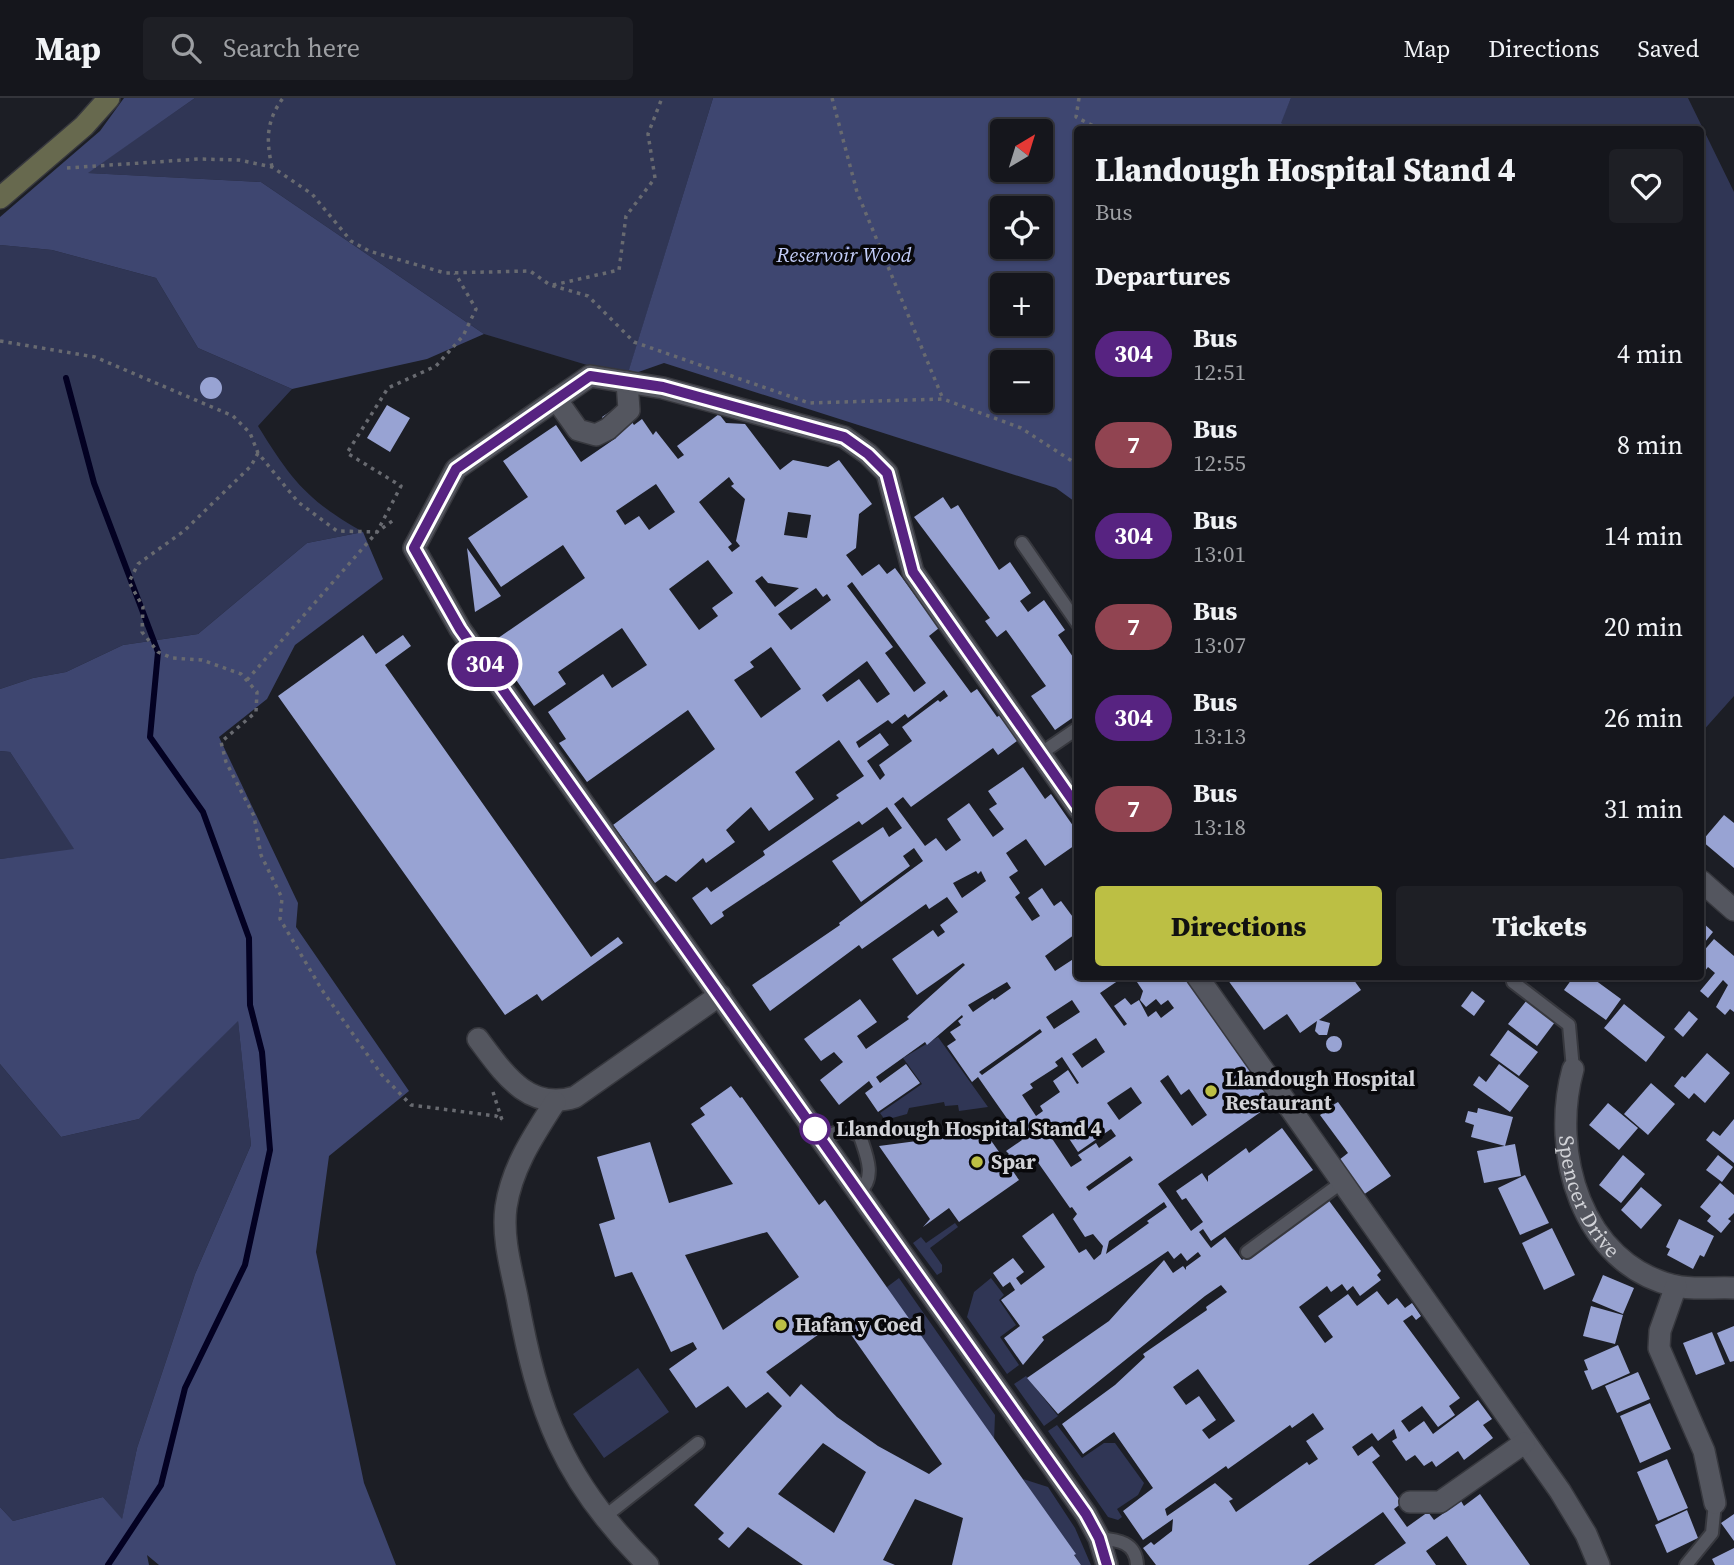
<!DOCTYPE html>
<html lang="en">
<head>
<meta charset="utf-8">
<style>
  :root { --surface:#15161c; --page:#1e1f25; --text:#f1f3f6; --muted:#9d9fa3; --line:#34353b; --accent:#bcbf44 }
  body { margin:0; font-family:"Source Serif 4",serif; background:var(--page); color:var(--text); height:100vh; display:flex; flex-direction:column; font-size:26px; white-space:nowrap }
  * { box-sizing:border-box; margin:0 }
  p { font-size:23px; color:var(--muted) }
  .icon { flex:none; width:38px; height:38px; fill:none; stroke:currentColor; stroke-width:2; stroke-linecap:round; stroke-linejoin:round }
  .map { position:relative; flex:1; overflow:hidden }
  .details { position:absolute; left:1074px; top:28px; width:630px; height:854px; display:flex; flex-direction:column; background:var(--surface); border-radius:7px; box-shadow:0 2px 5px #0004,0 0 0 2px var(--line) }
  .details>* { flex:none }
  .badge { padding:0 14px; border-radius:23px; font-size:24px; line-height:46px }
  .needle { width:46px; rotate:38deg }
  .tools { position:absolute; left:990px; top:21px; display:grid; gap:14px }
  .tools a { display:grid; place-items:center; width:63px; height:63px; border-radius:7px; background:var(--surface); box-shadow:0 2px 5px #0004,0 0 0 2px var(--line); font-size:35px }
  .map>.badge { position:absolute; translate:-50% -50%; box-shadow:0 0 0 4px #fff }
  h2 { padding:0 21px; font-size:26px; line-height:63px }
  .round { display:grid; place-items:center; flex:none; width:74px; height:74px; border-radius:7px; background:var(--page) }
  .headline { display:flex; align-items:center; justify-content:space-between; height:119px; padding:0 21px }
  h1 { font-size:33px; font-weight:800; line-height:52px }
  .cta { display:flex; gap:14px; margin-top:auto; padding:14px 21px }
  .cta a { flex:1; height:80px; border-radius:7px; background:var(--accent); color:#111; font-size:28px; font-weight:800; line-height:80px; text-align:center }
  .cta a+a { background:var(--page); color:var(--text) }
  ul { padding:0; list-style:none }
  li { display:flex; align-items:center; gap:21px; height:91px; padding:0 21px }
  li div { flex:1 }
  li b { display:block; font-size:26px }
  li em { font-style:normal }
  li .badge { min-width:77px; font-weight:700; text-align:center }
  header { display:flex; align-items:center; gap:42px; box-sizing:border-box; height:98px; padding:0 35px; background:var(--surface); border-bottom:2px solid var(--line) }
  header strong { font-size:33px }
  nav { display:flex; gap:38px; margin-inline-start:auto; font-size:24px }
  .search { width:490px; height:63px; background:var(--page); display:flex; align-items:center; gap:18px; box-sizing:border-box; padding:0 24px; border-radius:7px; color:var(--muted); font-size:26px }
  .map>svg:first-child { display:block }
</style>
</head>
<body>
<header>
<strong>Map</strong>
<div class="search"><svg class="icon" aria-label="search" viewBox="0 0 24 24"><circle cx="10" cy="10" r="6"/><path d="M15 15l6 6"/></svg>Search here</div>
<nav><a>Map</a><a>Directions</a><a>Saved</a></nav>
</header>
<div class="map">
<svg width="1734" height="1467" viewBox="0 0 1734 1467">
  <rect width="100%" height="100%" fill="#1c1e25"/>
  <path fill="#303655" d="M195 0H713L627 279 484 236 261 84 87 75Z
    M1291 0H1688L1734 94V598L1701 635V32H1291L1280 25Z
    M0 147 52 152 156 180 198 250 292 291 258 328C292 383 307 402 363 434L307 445 198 536 123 547 66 574 33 580 0 591Z
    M0 653 10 654 75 752 0 761Z
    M238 922 251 1047 195 1176 137 1350 122 1422 103 1399 13 1423 0 1409V966L61 1039 139 1021Z
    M938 939 988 1009 959 1013 958 1007 945 1008 944 1004 909 1010 907 1016 885 1022 880 1015 922 986 903 960Z
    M955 1125 958 1129 930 1150 942 1167V1174L937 1177 913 1145 921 1139 926 1145Z
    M899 1180 995 1317 994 1344 890 1197 887 1189Z
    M991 1180 1004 1197 999 1202 1016 1227 1000 1239 1019 1267 1007 1276 967 1219 974 1194Z
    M638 1270 669 1314 604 1360 573 1316Z
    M1026 1278 1058 1318 1044 1328 1014 1286Z
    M1057 1327 1082 1360 1104 1345H1115L1144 1385 1138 1397 1117 1411 1122 1419 1118 1422 1108 1419 1048 1333Z
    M1023 1381 1048 1389 1075 1430 1091 1467H1081Z"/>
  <path fill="#3e4670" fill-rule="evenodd" d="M124 0H195L88 75 261 84 484 236 427 261 292 291 198 250 156 180 52 152 0 147V119L100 33Z
    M713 0H1291L1281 25 1292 31 1078 32V406L1056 390 664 265 627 278ZM1003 33H1041V72H1003ZM1003 110H1041V149H1003ZM1003 187H1041V226H1003ZM1003 264H1041V303H1003Z
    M363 434 383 481 295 547 267 601 219 639 298 805 296 829 409 993 329 1058 316 1154 364 1385 396 1467H159L147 1457 149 1467H0V1409L13 1423 103 1399 122 1421 137 1350 195 1176 251 1047 238 923 139 1021 61 1039 0 966V761L74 751 10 654 0 653V591L33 580 66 574 123 547 198 536 307 445Z"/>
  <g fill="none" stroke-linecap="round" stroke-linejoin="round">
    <path stroke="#030122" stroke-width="6" d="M66 280 94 385 158 554 150 639 203 714 249 840 250 907 262 954 270 1052 245 1167 185 1290 161 1387 108 1467"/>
  </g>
  <path fill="#98a3d3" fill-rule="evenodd" d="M200 290a11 11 0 1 1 22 0a11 11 0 1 1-22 0Z
    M387 307 410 320 390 354 367 340Z
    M620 307 634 327 642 321 653 337 656 333 678 361 684 357 677 348 719 316 726 325 745 326 780 372 793 362 828 369 839 362 872 406 859 416 856 450 846 457 862 478 879 466 887 476 895 470 939 530 929 538 971 595 977 591 997 619 1003 615 1021 640 998 657 993 650 911 709 903 699 894 706 925 748 936 740 946 753 961 742 947 721 969 705 993 739 1004 731 989 711 997 706 988 693 1023 669 1045 701 1051 696 1078 735V745L1045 768 1026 741 1006 755 1018 773 1009 779 1020 795 1015 799 1032 823 1040 818 1028 800 1042 790 1054 808 1061 803 1078 826V834L1045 858 1055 873 1078 858V878H1125L1100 895 1124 928 1127 926 1114 908 1125 900 1131 907 1139 902 1148 919 1156 913 1161 920 1174 910 1168 902 1161 907 1156 901 1146 909 1140 902 1143 893 1133 878H1187L1275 1004 1158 1086 1191 1133 1203 1124 1186 1100 1182 1102 1176 1093 1202 1075 1208 1084V1078L1246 1050 1249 1055 1282 1030 1313 1072 1211 1143 1203 1131 1199 1134 1211 1150 1225 1139 1242 1162 1327 1100 1381 1173 1377 1177 1381 1182 1360 1198 1353 1188 1347 1193 1342 1186 1331 1194 1327 1188 1299 1209 1325 1245 1333 1239 1318 1218 1348 1196 1357 1208 1377 1193 1388 1207 1397 1200 1405 1210 1412 1205 1421 1218 1416 1222 1412 1217 1403 1223 1460 1300 1449 1308 1455 1317 1438 1329 1422 1308 1401 1323 1409 1334 1424 1323 1433 1336 1478 1302 1492 1321 1483 1327 1493 1340 1464 1362 1458 1353 1436 1369 1432 1363 1424 1368 1415 1357 1406 1363 1392 1343 1397 1340 1394 1331 1378 1343 1372 1335 1352 1349 1358 1358 1372 1348 1380 1358 1372 1364 1402 1405 1394 1411 1407 1429 1428 1414 1434 1422 1461 1403 1464 1408 1480 1396 1530 1467H1467L1447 1438 1426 1453 1436 1467H1374L1406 1445 1383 1414 1308 1467H1156L1143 1450 1151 1444 1154 1447 1172 1433 1173 1421 1143 1442 1123 1413 1153 1390 1114 1334 1083 1356 1062 1326 1115 1287 1145 1259 1143 1256 1207 1212 1206 1209 1227 1194 1221 1187 1205 1198 1058 1316 1027 1280 1109 1223 1164 1162 1173 1175 1183 1168 1186 1172V1169L1201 1158 1198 1154 1187 1163 1181 1155 1174 1161 1168 1153 1042 1239 1044 1242 1023 1267 1004 1240 1020 1228 1001 1202 1015 1192 1010 1184 1003 1189 993 1175 1013 1160 1024 1174 1016 1180 1021 1187 1045 1169 1022 1138 1053 1115 1079 1155 1086 1151 1094 1162 1101 1156 1103 1148 1093 1136 1085 1139 1073 1121 1077 1116 1072 1109 1070 1110 1032 1056 1017 1067 1013 1063 1008 1066 1019 1082 959 1124 949 1110 923 1129 930 1121 879 1048 985 1034 1004 1061 1009 1056 1006 1053 1022 1042 978 979 972 984 947 948 956 942 950 934 961 927 958 923 963 919 962 917 927 947 925 944 876 979 880 985 906 966 920 985 878 1014 865 995 873 989 869 983 839 1007 820 982 843 964 834 954 821 963 804 941 860 901 877 924 857 938 866 951 909 921 907 919 965 867 963 865 917 897 892 861 933 832 938 839 945 834 940 827 958 814 947 799 929 811 926 806 862 851 859 847 770 913 752 887 840 827 839 825 923 763 914 750 903 758 910 768 861 804 832 763 883 729 889 739 902 730 887 709 862 727 859 723 722 814 724 818 711 827 692 800 707 789 711 794 765 757 763 753 839 700 836 697 864 678 839 642 795 674 814 701 769 733 751 709 726 732 735 744 706 765 703 760 676 784 666 777 655 785 613 727 715 651 688 612 587 684 559 645 566 641 548 614 603 576 612 590 647 567 622 530 558 574 566 586 534 608 491 545 585 480 563 447 501 489 468 440 528 399 503 363 556 327 581 364 616 340 602 319ZM729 379 734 386 731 388 745 401 736 443 740 448 732 454 728 449 732 446 699 404ZM656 386 675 414 649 432 639 418 625 427 616 413ZM788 414 811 417 807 440 784 437ZM708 462 733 495 712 510 718 518 699 532 669 491ZM762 478 768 485 799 490 775 509 755 483ZM852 484 926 585 914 594 885 555 893 549 847 488ZM816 490 823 499 827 496 831 502 791 532 778 516ZM771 549 801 591 761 620 734 582 754 569 750 564ZM867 563 890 596 877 605 859 581 827 604 822 597ZM944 592 948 598 940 604 938 602 902 629 912 643 879 667 885 677 880 682 867 663 889 647 880 635 859 650 856 644 888 622 892 626 905 616 908 620ZM976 773 978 776 981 773 986 783 962 800 953 785ZM1007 884 1011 890 994 902 993 900 973 914 968 907ZM1072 902 1080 914 1054 931 1046 919ZM1040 931 1042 934 982 977 979 974ZM1096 940 1105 954 1082 970 1072 956ZM1062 959 1079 985 1077 986 1068 972 1053 983 1060 994 1040 1008 1043 1013 1036 1018 1022 997 1033 990 1030 986 1058 968 1055 964ZM1168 977 1181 997 1189 991 1207 1017 1192 1028 1160 983ZM1131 989 1142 1005 1119 1022 1107 1005ZM1056 1031 1060 1036 1064 1033 1078 1054 1111 1031 1116 1038 1099 1050 1096 1045 1078 1057 1082 1062 1071 1069 1049 1036ZM1130 1058 1133 1062 1089 1093 1086 1089ZM1164 1104 1167 1109 1147 1123 1149 1125 1106 1156 1109 1143ZM1198 1271 1235 1323 1209 1341 1202 1332 1216 1322 1199 1298 1186 1307 1173 1289ZM1313 1315 1324 1331 1306 1343 1318 1361 1309 1367 1307 1364 1236 1414 1229 1403 1233 1401 1215 1385 1167 1418 1165 1411 1226 1368 1228 1371 1290 1327 1292 1330Z
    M943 399 951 411 958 407 999 472 1010 464 1031 495 1020 503 1028 514 1044 502 1065 532 1058 537 1075 562 1078 560V616L1055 632 1031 598 1046 588 1006 532 997 539 985 523 990 520 914 419Z
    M467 450 501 498 475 514Z
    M363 537 376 556 403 537 411 548 385 567 591 859 618 839 623 845 542 903 537 896 505 917 278 598Z
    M1724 717 1734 725V770L1702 743Z
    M1701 823 1713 834 1701 849Z
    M1714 841 1734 858V914L1730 911 1725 917 1716 909 1728 887 1723 882 1708 900 1700 893 1715 875 1708 869 1701 878V856Z
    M1225 878H1351L1361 892 1319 922 1330 925 1327 937H1319L1315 933 1317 923 1300 935 1287 916 1264 932Z
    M1574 878H1598L1595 882 1621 901 1606 922 1564 892Z
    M1472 893 1485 903 1474 918 1461 908Z
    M1527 902 1555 924 1537 948 1508 926Z
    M1624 906 1665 939 1646 964 1604 930Z
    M1689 913 1698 921 1683 939 1674 931Z
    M1508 932 1538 954 1519 978 1490 957Z
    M1326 946a8 8 0 1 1 16 0a8 8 0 1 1-16 0Z
    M1707 955 1730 975 1705 1005 1694 995 1689 1001 1674 988 1682 978 1685 980Z
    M1499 966 1529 988 1510 1014 1473 987 1479 978 1486 984Z
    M1651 985 1675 1006 1648 1037 1624 1016Z
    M731 988 740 1000 742 999 819 1107 825 1102 1076 1456 1074 1457 1081 1467H952L963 1420 915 1401 883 1462 895 1467H803L748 1429 729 1450 718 1441 724 1435 694 1407 782 1308 768 1294 746 1310 728 1288 696 1310 669 1271 697 1251 693 1244 671 1254 632 1174 615 1179 599 1126 615 1121 597 1059 650 1044 669 1105 733 1086 691 1026 705 1017 700 1010ZM767 1134 799 1179 723 1232 685 1157ZM840 1221 942 1366 929 1376 878 1348 837 1319 801 1286 790 1299 766 1274ZM823 1345 866 1374 834 1435 778 1396Z
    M1329 1002 1333 1007 1338 1004 1391 1078 1363 1097 1339 1062 1348 1055 1320 1017 1323 1015 1319 1009Z
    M1608 1005 1638 1030 1619 1052 1589 1027Z
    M1478 1010 1513 1019 1505 1048 1471 1039 1474 1027 1465 1024 1468 1013 1477 1015Z
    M1734 1021V1065L1706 1042 1713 1033 1720 1038Z
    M1515 1046 1521 1078 1484 1085 1477 1053Z
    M1623 1057 1645 1076 1621 1105 1599 1087Z
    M1718 1057 1733 1069 1722 1084 1706 1072Z
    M1525 1077 1549 1125 1520 1137 1498 1090Z
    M1720 1085 1734 1097V1115L1728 1121 1731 1123 1721 1135 1707 1123 1711 1118 1700 1109Z
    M1641 1089 1662 1107 1641 1131 1621 1112Z
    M1679 1121 1714 1138 1704 1159 1700 1157 1693 1171 1667 1157 1670 1151 1666 1149Z
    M1552 1130 1575 1177 1544 1192 1522 1145Z
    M1603 1177 1634 1190 1623 1216 1592 1203Z
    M1591 1208 1623 1217 1615 1246 1583 1238Z
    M1734 1228V1263L1730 1264 1717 1235Z
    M1712 1234 1725 1266 1696 1277 1683 1245Z
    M1618 1247 1630 1275 1592 1292 1584 1273 1588 1272 1584 1262Z
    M1638 1274 1650 1301 1617 1315 1605 1288Z
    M1650 1305 1671 1351 1640 1365 1620 1318Z
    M1667 1361 1688 1410 1658 1423 1637 1374Z
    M1687 1412 1698 1440 1667 1455 1655 1427Z
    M1734 1416V1443L1721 1425Z
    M1734 1450V1467H1715L1712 1461Z"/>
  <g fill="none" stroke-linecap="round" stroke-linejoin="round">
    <g stroke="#37383e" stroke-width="16">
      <path id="lane" d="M1022 445 1078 526
        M1040 656 1078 630
        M1513 884 1569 927 1573 971
        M822 1041C835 1034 846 1029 860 1038 866 1056 877 1080 859 1094
        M1247 1154 1341 1085
        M603 1420 698 1345
        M1099 1440C1118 1442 1136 1444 1137 1467
        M1686 1467 1712 1435 1715 1405"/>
    </g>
    <g stroke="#37383e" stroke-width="24">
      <g id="street">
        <path d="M556 301 578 332 596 337 608 331 629 312 627 284"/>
        <path d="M1078 710 913 474 887 375 868 356 844 339 663 290 590 278 456 371 414 450 460 531 1086 1416 1099 1440 1107 1467"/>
        <path d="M1701 783 1734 812"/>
        <path d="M1197 878 1560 1393 1586 1436 1599 1467"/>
        <path d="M478 941C503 974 528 1014 575 999L720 897"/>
        <path id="s1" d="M1573 971C1550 1054 1581 1166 1675 1188 1693 1192 1715 1189 1734 1190"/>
        <path d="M555 1004C534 1037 512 1069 506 1109 502 1139 511 1170 517 1199 538 1315 563 1383 648 1467"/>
        <path d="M1676 1188 1660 1233 1659 1250 1704 1353 1715 1405"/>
        <path d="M1410 1404H1440L1524 1345"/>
      </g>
    </g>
    <g stroke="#37383e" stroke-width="24">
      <path id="secondary" d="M0 100 84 28 109 0"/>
    </g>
    <path stroke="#686a70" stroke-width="3.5" stroke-dasharray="3.5 5" stroke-linecap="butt" d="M832 0 857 94 943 301
      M1079 0 1076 19 1101 32
      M272 69C266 42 266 23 283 0
      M67 70 199 61 239 62 272 69 312 96 351 143 369 153 445 175 530 173 550 187 588 198 634 244 809 305 943 301 1021 330 1078 367
      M553 187 619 172 626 118 655 80 648 36 662 0
      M0 243 95 259 233 318 250 335 258 355 298 404 337 433 377 434 395 421
      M258 355 251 368 184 433 138 466 129 484 143 509 142 534 158 554 172 560 202 562 241 576 257 594 256 614 221 644 226 664 254 718 261 757 282 800 280 821 322 892 381 976 411 1007 496 1018 502 1022
      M247 582 377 434 401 388 347 355 388 290 436 268 463 238 476 211 455 175
      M493 994 502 1022"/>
    <use href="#lane" stroke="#54565f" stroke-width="12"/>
    <use href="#street" stroke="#54565f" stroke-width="21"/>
    <use href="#secondary" stroke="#67694e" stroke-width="21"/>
  </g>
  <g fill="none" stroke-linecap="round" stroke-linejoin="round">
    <g stroke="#fff" stroke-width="16">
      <path id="line" d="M1078 710 913 474 887 375 868 356 844 339 663 289 590 278 456 371 414 450 460 531 1086 1416 1099 1440 1107 1467"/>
    </g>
    <use href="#line" stroke="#572381" stroke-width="10"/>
  </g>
  <g fill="#bcbf44" stroke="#08080b" stroke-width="2.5">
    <circle cx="1211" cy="993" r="7"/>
    <circle cx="977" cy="1064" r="7"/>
    <circle cx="781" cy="1227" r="7"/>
  </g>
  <circle fill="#fff" stroke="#572381" stroke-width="3.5" cx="815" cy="1031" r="14"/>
  <g text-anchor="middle" stroke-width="7" stroke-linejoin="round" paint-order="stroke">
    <g font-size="21" font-style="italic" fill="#c3cdf8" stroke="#08080b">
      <text x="844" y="164">Reservoir Wood</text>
    </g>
    <g font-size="21" font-weight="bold" fill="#d1d2d7" stroke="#08080b" text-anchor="start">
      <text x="1225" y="988">Llandough Hospital<tspan x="1225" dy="24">Restaurant</tspan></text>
      <text x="991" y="1071">Spar</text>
      <text x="795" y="1234">Hafan y Coed</text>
    </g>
    <g font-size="21" font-weight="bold" fill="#d1d2d7" stroke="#08080b" text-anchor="start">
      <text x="836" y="1038">Llandough Hospital Stand 4</text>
    </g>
    <g font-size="21" fill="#d1d2d7" stroke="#08080b">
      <text dy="7" stroke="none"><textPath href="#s1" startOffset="133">Spencer Drive</textPath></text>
    </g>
  </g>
</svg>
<div class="tools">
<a><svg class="needle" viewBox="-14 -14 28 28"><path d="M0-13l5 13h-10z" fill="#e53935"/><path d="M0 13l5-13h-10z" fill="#9d9fa3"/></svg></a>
<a><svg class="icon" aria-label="locate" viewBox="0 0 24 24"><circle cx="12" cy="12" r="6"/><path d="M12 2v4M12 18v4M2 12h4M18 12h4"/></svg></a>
<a>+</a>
<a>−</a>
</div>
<b class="badge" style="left:485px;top:566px;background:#572381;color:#fff">304</b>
<section class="details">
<div class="headline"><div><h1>Llandough Hospital Stand 4</h1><p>Bus</p></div><a class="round"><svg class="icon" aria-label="heart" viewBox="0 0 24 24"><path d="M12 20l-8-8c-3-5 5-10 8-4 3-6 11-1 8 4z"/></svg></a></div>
<h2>Departures</h2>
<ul>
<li><span class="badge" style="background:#572381;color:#fff">304</span><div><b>Bus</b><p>12:51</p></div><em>4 min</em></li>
<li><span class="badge" style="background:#914451;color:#fff">7</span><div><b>Bus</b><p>12:55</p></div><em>8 min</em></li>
<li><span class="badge" style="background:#572381;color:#fff">304</span><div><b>Bus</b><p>13:01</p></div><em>14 min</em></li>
<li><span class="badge" style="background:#914451;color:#fff">7</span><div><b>Bus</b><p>13:07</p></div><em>20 min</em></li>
<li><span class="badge" style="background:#572381;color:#fff">304</span><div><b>Bus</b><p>13:13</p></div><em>26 min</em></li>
<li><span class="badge" style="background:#914451;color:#fff">7</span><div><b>Bus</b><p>13:18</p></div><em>31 min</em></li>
</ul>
<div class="cta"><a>Directions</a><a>Tickets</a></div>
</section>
</div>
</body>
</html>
